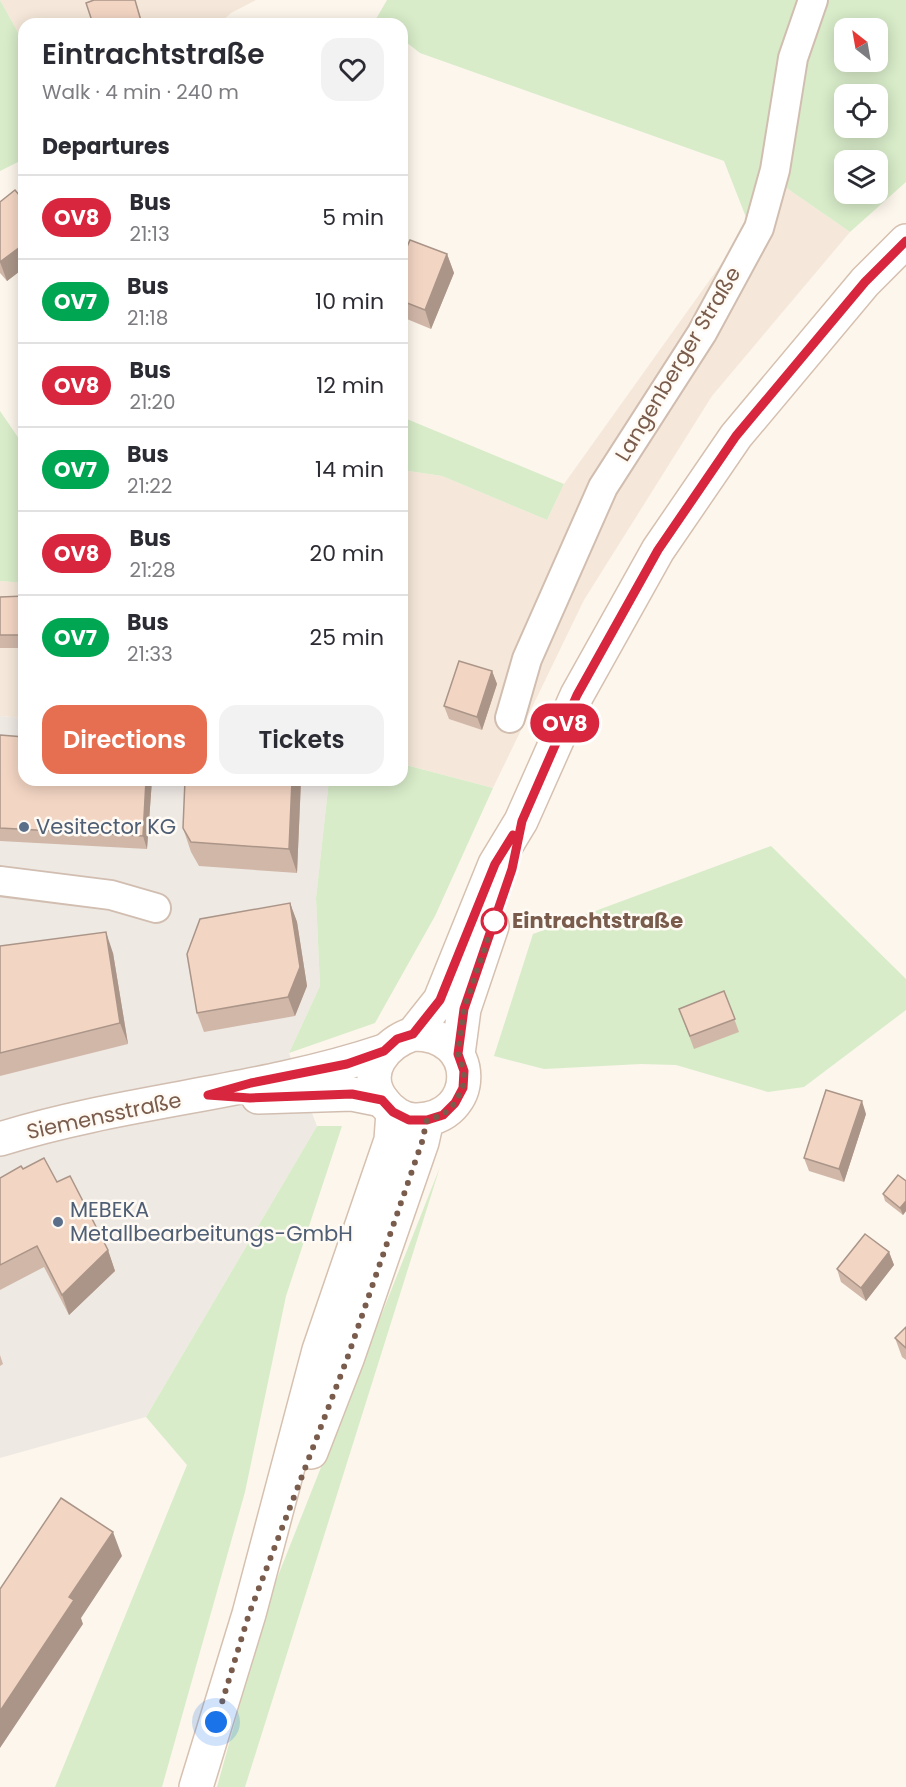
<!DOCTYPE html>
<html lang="en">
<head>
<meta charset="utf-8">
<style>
  :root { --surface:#fff; --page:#f2f2f3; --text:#2b2b33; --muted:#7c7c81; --line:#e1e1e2; --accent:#e76f51 }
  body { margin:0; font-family:Poppins,sans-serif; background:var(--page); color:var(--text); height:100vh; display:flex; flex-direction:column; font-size:22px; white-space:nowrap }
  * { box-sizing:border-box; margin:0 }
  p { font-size:20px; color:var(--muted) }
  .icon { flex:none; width:33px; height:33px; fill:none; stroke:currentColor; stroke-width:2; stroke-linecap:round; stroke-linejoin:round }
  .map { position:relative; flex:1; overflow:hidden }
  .panel { position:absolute; left:18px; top:18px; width:390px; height:768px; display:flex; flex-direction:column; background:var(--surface); border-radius:18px; box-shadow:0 3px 15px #0003 }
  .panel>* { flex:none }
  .badge { padding:0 12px; border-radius:20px; font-size:21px; line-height:39px }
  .needle { width:39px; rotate:329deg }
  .controls { position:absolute; left:834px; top:18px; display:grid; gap:12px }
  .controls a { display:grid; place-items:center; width:54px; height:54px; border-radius:12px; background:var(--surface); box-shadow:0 3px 15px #0003; font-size:30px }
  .you { position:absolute; width:30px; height:30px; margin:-15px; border:4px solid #fff; border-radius:50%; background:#1a73e8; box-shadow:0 0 0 9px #1a73e833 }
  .map>.badge { position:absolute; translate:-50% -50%; box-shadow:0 0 0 3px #fff }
  h2 { padding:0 24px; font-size:22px; line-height:54px }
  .round { display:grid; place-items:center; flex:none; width:63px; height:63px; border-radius:18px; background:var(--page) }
  .headline { display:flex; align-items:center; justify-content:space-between; height:102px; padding:0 24px }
  h1 { font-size:28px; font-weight:600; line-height:45px }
  .button { display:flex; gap:12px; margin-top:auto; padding:12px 24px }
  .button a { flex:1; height:69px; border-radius:18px; background:var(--accent); color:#fff; font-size:24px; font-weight:600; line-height:69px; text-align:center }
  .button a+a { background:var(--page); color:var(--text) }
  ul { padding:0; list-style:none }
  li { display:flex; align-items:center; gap:18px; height:84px; padding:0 24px; border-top:2px solid var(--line) }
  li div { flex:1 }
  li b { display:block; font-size:22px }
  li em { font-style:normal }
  li .badge { min-width:66px; font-weight:700; text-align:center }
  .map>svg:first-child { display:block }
</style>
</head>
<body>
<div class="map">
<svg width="906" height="1787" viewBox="0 0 906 1787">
  <rect width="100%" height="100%" fill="#fdf6ec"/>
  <path fill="#f5e8da" d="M0 0H256L231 13 219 24H24V43Z
    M762 171 850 232 712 396 584 600 493 788 402 764V470L442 476 547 520 564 484 749 225Z
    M0 581 24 583V718L0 716Z"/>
  <path fill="#efe9e4" d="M0 716 24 718V780H329L316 898 320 986 289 1053 317 1126 146 1417 0 1458Z"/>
  <path fill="#d8ecc9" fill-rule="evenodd" d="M0 0 24 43V159L0 171Z
    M387 0H906V182L850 232 762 171 749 225 724 161 420 53 402 39V24H382L376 19ZM844 28H878V62H844ZM844 94H878V128H844ZM844 160H878V194H844Z
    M0 411 24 446V583L0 581Z
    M402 417 564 484 547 520 442 476 402 470Z
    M402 764 493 788 435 916 375 1023 289 1053 320 986 316 898 329 780H402Z
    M771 846 906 979V1010L804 1087 768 1092 676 1065 641 1064 544 1069 494 1056 533 934Z
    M317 1126H342L286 1296 245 1492 162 1787H55L187 1465 146 1417Z
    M440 1167 245 1787H217L270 1596Z"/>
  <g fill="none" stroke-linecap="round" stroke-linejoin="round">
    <g stroke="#d1beb0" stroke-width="32">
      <path id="minor" d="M510 718 527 659 603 487 702 333 759 228 775 170 793 58 813 0
        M0 881 111 895 156 908"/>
    </g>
    <g stroke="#d1beb0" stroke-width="36">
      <path id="tertiary" d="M258 1097 352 1094 382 1100
        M0 1139C125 1100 259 1093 384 1051"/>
    </g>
    <g stroke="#d6c0b0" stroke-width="36">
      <path id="secondary" d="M413 1034 440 1000 495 864 521 821 577 695 658 550 736 436 865 282 906 241
        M413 1034C481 1033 479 1119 417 1120 403 1121 390 1111 382 1100 361 1072 385 1043 413 1034Z
        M458 1054 464 1009 492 926
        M311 1452 347 1359 422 1142 427 1120
        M196 1787 249 1614 319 1350 391 1140 393 1112"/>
    </g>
    <use href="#minor" stroke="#fff" stroke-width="28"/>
    <use href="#tertiary" stroke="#fff" stroke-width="33"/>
    <use href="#secondary" stroke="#fff" stroke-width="33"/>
  </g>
  <path fill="#d1b7a8" d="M94 0H135L143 24H93Z
    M24 201V268L7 281 0 273V202Z
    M447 254 454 273 431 329 402 317V258Z
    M24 596V648H0V597Z
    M492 671 497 684 482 730 449 719 444 706Z
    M0 735 24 780H152L147 849 0 841Z
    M301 780 297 873 199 866 191 852 183 828Z
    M290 903 297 922 307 986 295 1016 204 1032 197 1013Z
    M0 946 113 953 128 1044 0 1076Z
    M724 991 739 1032 694 1049 679 1009Z
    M866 1114 844 1182 809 1171 804 1158Z
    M23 1169 57 1182 108 1250 115 1271 69 1315 44 1267 0 1290V1178Z
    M906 1181V1211L903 1215 885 1201 883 1194Z
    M889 1252 894 1265 866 1301 841 1282 837 1269Z
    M906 1327V1360L902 1357 895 1338Z
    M0 1355 3 1364 0 1366Z"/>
  <path fill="#aa9588" d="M24 244V268L7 281 0 262Z
    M447 254 454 273 431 329 425 310Z
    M492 671 497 684 482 730 477 717Z
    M146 780H152L147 849 143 836Z
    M292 780H301L297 873 289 849Z
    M290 903 297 922 307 986 295 1016 288 997Z
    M106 932 113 953 128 1044 120 1023Z
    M862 1101 866 1114 844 1182 839 1169Z
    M906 1201V1211L903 1215 900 1208Z
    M108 1250 115 1271 69 1315 62 1295Z
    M889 1252 894 1265 866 1301 861 1288Z
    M113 1532 122 1556 81 1618 83 1624 0 1748V1711L69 1597Z"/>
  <path fill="#f3d5c3" stroke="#aa9588" stroke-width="1.5" d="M94 0H135L141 21 130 24H93L86 3Z
    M15 190 24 201V244L0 262V202Z
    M410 240 447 254 425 310 402 301V258Z
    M24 596V635H0V597Z
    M459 661 492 671 477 717 444 706Z
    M0 735 24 737V780H146L143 836 0 828Z
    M185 780H292L289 849 191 842 183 828Z
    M290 903 300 967 288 997 197 1013 187 954 200 919Z
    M106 932 120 1023 0 1053V946Z
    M724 991 735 1019 690 1036 679 1009Z
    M826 1090 862 1101 839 1169 804 1158Z
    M44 1158 57 1182 70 1176 108 1250 62 1295 37 1246 0 1265V1178L21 1166 23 1169Z
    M898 1175 906 1181V1201L900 1208 883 1194Z
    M865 1234 889 1252 861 1288 837 1269Z
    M906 1327V1348L895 1338Z
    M61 1498 113 1532 69 1597 74 1600 0 1711V1589Z"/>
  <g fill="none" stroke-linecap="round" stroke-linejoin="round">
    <g stroke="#fff" stroke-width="14">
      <path id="line" d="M513 835 495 864 440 1000 413 1034 397 1039 384 1051 347 1064 251 1083 208 1095 250 1098 352 1094 382 1100 393 1112 409 1120H427L443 1115 455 1103 463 1088 464 1071 458 1054 464 1009 512 869 522 821 577 695 658 550 736 436 865 282 906 241"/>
    </g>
    <use href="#line" stroke="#d7263d" stroke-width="9"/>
    <path stroke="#7a5c4d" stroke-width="6" stroke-dasharray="0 10.8" d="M216 1722 249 1614 347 1359 422 1142 427 1120 443 1115 455 1103 463 1088 464 1071 458 1054 464 1009 496 915 494 921"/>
  </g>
  <g fill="#5c6f8a" stroke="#fffaf3" stroke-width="2">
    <circle cx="24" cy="827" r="6"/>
    <circle cx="58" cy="1222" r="6"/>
  </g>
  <circle fill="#fff" stroke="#d7263d" stroke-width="3" cx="494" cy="921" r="12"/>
  <g text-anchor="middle" stroke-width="5" stroke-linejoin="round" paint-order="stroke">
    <g font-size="21" fill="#7a5c4d" stroke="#fffaf3">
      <text transform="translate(678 364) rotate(-59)" y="7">Langenberger Straße</text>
      <text transform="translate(104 1116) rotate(-12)" y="7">Siemensstraße</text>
    </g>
    <g font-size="21" fill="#4e5e75" stroke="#fffaf3" text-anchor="start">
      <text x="36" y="834">Vesitector KG</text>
      <text x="70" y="1217">MEBEKA<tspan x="70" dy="24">Metallbearbeitungs-GmbH</tspan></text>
    </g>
    <g font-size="21" font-weight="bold" fill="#7a5c4d" stroke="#fffaf3" text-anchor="start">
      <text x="512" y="928">Eintrachtstraße</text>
    </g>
  </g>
</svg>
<div class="controls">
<a><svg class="needle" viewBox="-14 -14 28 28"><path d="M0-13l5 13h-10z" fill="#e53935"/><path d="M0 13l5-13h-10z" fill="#7c7c81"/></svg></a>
<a><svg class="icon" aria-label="locate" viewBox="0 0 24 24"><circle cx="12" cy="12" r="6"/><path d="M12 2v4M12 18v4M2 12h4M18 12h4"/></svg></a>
<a><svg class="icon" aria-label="layers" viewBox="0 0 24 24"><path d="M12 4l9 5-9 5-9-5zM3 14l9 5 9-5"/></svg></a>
</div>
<div class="you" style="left:216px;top:1722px"></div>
<b class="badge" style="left:565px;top:723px;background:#d7263d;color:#fff">OV8</b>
<section class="panel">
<div class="headline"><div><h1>Eintrachtstraße</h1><p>Walk · 4 min · 240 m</p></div><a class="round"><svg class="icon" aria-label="heart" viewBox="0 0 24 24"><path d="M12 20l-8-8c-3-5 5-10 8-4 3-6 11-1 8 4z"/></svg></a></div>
<h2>Departures</h2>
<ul>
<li><span class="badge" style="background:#d7263d;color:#fff">OV8</span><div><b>Bus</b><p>21:13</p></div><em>5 min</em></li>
<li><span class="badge" style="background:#00a651;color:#fff">OV7</span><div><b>Bus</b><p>21:18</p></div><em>10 min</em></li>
<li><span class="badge" style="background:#d7263d;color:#fff">OV8</span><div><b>Bus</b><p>21:20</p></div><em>12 min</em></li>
<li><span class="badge" style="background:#00a651;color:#fff">OV7</span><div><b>Bus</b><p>21:22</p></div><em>14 min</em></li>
<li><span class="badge" style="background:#d7263d;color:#fff">OV8</span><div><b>Bus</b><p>21:28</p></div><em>20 min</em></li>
<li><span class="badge" style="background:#00a651;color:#fff">OV7</span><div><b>Bus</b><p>21:33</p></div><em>25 min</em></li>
</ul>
<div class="button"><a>Directions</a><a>Tickets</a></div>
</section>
</div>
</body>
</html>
